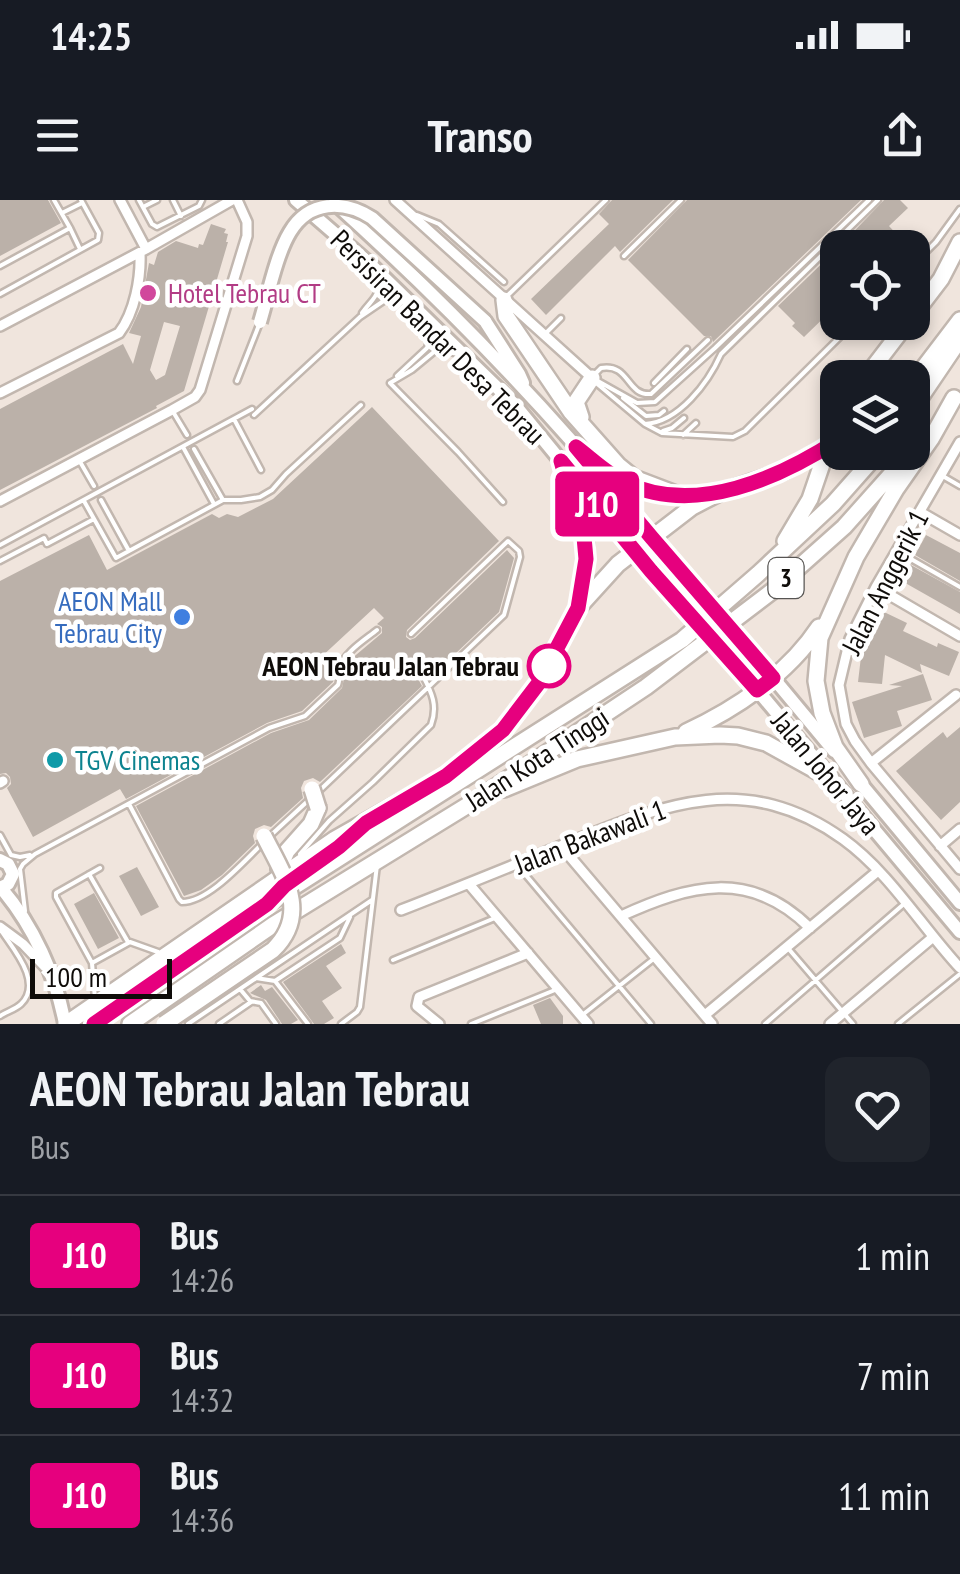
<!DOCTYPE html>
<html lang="en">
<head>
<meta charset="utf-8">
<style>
  :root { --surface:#171b24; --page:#20242c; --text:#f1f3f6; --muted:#9ea1a6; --line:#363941 }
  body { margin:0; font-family:"PT Sans Narrow",sans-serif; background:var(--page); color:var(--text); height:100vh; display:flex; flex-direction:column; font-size:38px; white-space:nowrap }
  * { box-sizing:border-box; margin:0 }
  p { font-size:32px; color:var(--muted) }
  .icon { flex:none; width:55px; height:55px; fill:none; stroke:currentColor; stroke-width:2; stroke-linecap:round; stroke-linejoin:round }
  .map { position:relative; height:824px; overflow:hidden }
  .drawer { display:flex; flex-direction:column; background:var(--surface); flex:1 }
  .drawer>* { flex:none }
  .badge { padding:0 20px; border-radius:8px; font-size:35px; line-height:65px }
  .tools { position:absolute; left:820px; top:30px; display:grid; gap:20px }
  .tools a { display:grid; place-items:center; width:110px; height:110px; border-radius:20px; background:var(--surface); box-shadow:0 5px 15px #0003; font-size:50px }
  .scale { position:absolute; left:30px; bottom:25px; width:142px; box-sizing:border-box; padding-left:10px; border:5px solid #0f0c09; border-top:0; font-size:28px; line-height:35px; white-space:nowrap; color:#0f0c09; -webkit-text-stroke:8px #fff; paint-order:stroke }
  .map>.badge { position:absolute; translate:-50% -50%; box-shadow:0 0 0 5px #fff }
  .round { display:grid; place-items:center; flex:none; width:105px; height:105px; border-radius:20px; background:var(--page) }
  .summary { display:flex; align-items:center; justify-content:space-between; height:170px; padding:0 30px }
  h1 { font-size:48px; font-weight:800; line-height:75px }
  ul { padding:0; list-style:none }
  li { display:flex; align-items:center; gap:30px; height:120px; padding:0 30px; border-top:2px solid var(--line) }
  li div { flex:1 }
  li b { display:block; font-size:38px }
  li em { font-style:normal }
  li .badge { min-width:110px; font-weight:700; text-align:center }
  .status { display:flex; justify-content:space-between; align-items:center; height:70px; padding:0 50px; background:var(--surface); direction:ltr }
  .status svg { height:28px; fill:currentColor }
  header { display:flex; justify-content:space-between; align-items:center; height:130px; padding:0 30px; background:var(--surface); font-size:45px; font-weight:800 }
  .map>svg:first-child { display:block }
</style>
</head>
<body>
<div class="status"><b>14:25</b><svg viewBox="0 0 49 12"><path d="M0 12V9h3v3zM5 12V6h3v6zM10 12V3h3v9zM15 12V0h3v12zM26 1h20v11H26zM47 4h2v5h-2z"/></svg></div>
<header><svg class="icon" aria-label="menu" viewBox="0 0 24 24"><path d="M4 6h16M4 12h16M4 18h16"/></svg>Transo<svg class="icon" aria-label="share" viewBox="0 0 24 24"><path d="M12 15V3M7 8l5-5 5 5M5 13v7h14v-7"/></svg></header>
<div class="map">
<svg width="960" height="824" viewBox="0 0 960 824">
  <rect width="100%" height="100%" fill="#f0e5dd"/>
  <path fill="#bbb1a9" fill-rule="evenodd" d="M0 0H48L61 23 0 56Z
    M612 0H673L620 52 615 46 546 115 531 99 609 24 599 14Z
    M687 0H861L713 142 711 136H704L628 60Z
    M884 0H900L908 8 889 26 902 40 895 48H838Z
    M211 24 226 29 224 33 228 34 226 42H228L184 191 156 206 157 208 0 290V209L123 144 133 164 141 136 129 133 141 107 149 63 154 65 158 52 176 41 198 48 199 44 203 45ZM164 122 180 126 165 175 156 180 150 170Z
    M838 48V104L804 137 792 126 795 123 778 106Z
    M372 207 499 341 407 430 406 437 410 440 415 438 507 350 514 358 499 412 430 478 425 471 419 472 417 477 422 486 320 582 313 578 304 581 301 588 303 598 271 627 264 625 255 629 253 636 255 643 222 675 201 690 184 696 136 606 271 533 309 520 342 488 346 469 350 460 382 433V427L377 424 384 418 374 408 319 459 334 479 333 482 302 511 267 523 126 599 120 589 33 637 7 588 11 584 10 577 6 573 0 574V381L89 335 107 370 212 314 219 318 227 314 238 317 273 299Z
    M926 335 960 353V381L915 355Z
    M909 364 960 392V414L900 380Z
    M884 412 907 423 903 431 937 447 938 443 959 452 949 476 920 464 922 473 885 455 882 484 858 482 862 448 867 449Z
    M923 474 932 500 897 511 902 526 864 538 852 502 902 486 889 485Z
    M960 527V602L941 620 896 571 943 532 947 538Z
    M137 667 159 707 141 716 119 676Z
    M94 693 119 738 98 749 74 704Z
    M341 744 346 753 326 766 342 788 322 801 334 818 324 824H314L283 782Z
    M261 785 265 791 272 787 298 820 291 824H282L266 800 250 793Z
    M550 798 563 816V824H541L533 805Z"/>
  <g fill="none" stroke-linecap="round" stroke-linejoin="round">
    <g stroke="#c2b7af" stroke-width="9">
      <path id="lane" d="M139 0 152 24 157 27 199 6 202 0
        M173 0 181 16
        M143 7 157 0
        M62 13 82 3
        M417 15 439 24 504 82
        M70 28 80 49
        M624 56 681 0
        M0 66 70 28 54 0
        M912 66 936 42 960 9
        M0 94 98 40 99 33 81 0
        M507 96 606 0
        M362 113C374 96 383 96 374 74
        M544 135 561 118
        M595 174 601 168C630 163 626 196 651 194L708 140
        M397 176 427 148 430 137 425 125
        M596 180 637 203 655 202 715 148 869 0
        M237 181 259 125
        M595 182 645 224 662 233 733 237 745 231 855 122
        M390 183 458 252 503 302
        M390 183 412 170 435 151 442 149 454 153
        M654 183 687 149
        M623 198 646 216 659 215 664 211
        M172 210 187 235
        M254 215 360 117 385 100H401
        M234 219 261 270
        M645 224C679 222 708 183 721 154L878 0
        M663 231 672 228 684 218
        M683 235 696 223
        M183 247 214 304
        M194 249 223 300
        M79 260 94 286
        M941 275 960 286
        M101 300 129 351
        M84 301 116 358 223 300H241L260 297 272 290 286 274 361 205
        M0 345 252 209
        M897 351 960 387
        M0 361 44 338 47 344 94 319
        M318 592 504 415 520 357 519 351 508 341 411 434
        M129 604 179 699 182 702C209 702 244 661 263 643
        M0 635 11 655 20 657 30 655
        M270 636 311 598
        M300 654 329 621 373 582 431 525C438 506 432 493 423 476
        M519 667 651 824
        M89 674 128 742
        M25 711 20 669 23 664 35 654 269 528 305 516 338 485C340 480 339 474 340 468 343 453 366 439 377 430
        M787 747 853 824
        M393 760 495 718
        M92 763 56 697V693L100 668
        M256 778 275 781 340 738 350 717
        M275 781 308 824
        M240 789 250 801 261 803 276 824
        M95 799 92 763 130 742 158 752
        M0 816C6 812 16 809 21 804 43 783 14 750 2 732
        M581 816 656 757
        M188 824 372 700
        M219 824 251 802
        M341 824 357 812 360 807 377 665
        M471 824 555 790
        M765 824 905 703
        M898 824 960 774"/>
    </g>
    <g stroke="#c2b7af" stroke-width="14">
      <path id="street" d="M120 0 146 49
        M395 0 592 178
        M0 126 146 49 232 0
        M0 193 119 133C135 112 141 78 140 53
        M960 242 876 387 850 439 839 485 846 524 855 541 871 563 960 669
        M0 301 172 210 195 197 200 190 247 36V22L237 0
        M920 312 960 335
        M876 387 960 436
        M871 563 956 495
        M0 583 3 581
        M561 646 712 824
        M940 646 960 629
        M469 684 588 824
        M401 710C455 689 509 667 563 645 662 605 745 569 843 639 890 673 921 726 960 768
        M621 716C689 685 750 668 810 728
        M0 727 23 744 45 767
        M705 815 878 671
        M439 824 417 806 419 797 528 753
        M830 824 932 738"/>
    </g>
    <g stroke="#c2b7af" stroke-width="18">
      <path id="secondary" d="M296 0 371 65 515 205 651 371
        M335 3C419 79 500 160 576 246 607 282 636 321 668 357
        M485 121 519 174 523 183
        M760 462 834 551
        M744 474 960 732
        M856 578 960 703
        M0 660 8 664 13 674 8 684 0 688
        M1 688C33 725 56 776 65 824"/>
    </g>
    <g stroke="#c2b7af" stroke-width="20">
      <path id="highway" d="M504 100 506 116 571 212 618 265 634 278 676 294
        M912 117 941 79 960 42
        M865 178 908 122
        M912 183 960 120
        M912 210 960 139
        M581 217 576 202 592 178
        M576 247 615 277 634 287
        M561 261C566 280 577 296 582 315 590 345 584 375 579 404
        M785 341 810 299 838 217
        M686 532C736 509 788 474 819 427
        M861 584 835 547 822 513 816 481 820 438 856 357 896 289 931 239 954 198
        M504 589 577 559 675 537 720 535 738 536 766 543 831 579
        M279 669 287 651 311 624 318 608
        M66 824 335 639 446 576 503 529 538 484 578 408 618 364 692 307 719 293 784 271
        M94 824 267 704 682 440 758 374 833 304 879 252
        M130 824 273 725 473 602 646 487 771 392 844 327 911 252"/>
    </g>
    <use href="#lane" stroke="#fff" stroke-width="4"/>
    <use href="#street" stroke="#fff" stroke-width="9"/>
    <use href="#secondary" stroke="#fff" stroke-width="12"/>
    <use href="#highway" stroke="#fff" stroke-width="15"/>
    <g stroke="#c2b7af" stroke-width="18" stroke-linecap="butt">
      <path id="secondary-bridge" d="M260 122C268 96 276 55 290 32 309 0 344 0 372 18L485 121
        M668 357 760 462
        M651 371 744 474"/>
    </g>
    <g stroke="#c2b7af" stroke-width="20" stroke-linecap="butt">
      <path id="highway-bridge" d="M784 271 838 240
        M312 589 318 608
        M164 824 273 750C311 713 283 674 264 636"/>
    </g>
    <use href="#secondary-bridge" stroke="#fff" stroke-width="12"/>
    <use href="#highway-bridge" stroke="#fff" stroke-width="15"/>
  </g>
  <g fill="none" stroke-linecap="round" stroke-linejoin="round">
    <g stroke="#fff" stroke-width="22">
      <path id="line" d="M94 824 267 704 284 686 339 647 366 623 446 576 503 530 538 484 578 408 586 359 582 315 565 275 561 261 651 371 757 490 773 478 652 338 576 247C592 259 608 275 626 283 696 316 779 278 838 240"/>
    </g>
    <use href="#line" stroke="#e6007e" stroke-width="15"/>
  </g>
  <circle fill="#d1479c" stroke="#fff" stroke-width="4" cx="148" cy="93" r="10"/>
  <circle fill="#3f7fe0" stroke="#fff" stroke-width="4" cx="182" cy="417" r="10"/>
  <circle fill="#fff" stroke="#e6007e" stroke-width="5" cx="549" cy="466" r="20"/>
  <circle fill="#0f9aa8" stroke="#fff" stroke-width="4" cx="55" cy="560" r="10"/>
  <g text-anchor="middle" stroke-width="9" stroke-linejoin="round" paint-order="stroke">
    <rect fill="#fff" stroke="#575553" stroke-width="2.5" x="768.5" y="358" width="35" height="40" rx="8"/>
    <g font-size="25" font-weight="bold" fill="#0f0c09">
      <text x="786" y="387">3</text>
    </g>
    <g font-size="28" fill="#b23c85" stroke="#fff" text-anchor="start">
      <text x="168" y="103">Hotel Tebrau CT</text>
    </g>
    <g font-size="28" fill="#0f0c09" stroke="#fff">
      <text transform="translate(438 137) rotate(45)" y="10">Persisiran Bandar Desa Tebrau</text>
      <text transform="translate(885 382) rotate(-63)" y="10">Jalan Anggerik 1</text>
      <text transform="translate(537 559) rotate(-33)" y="10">Jalan Kota Tinggi</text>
      <text transform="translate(826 573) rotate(50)" y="10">Jalan Johor Jaya</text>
      <text transform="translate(590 637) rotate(-21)" y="10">Jalan Bakawali 1</text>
    </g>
    <g font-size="28" fill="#366cbe" stroke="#fff" text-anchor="end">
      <text x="162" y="411">AEON Mall<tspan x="162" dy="32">Tebrau City</tspan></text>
    </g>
    <g font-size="28" font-weight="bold" fill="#0f0c09" stroke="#fff" text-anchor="end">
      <text x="519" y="476">AEON Tebrau Jalan Tebrau</text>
    </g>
    <g font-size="28" fill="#0d838f" stroke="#fff" text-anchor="start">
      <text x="75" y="570">TGV Cinemas</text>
    </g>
  </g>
</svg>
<div class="tools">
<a><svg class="icon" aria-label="locate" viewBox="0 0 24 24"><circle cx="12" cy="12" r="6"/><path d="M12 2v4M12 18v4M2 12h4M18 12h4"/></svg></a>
<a><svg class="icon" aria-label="layers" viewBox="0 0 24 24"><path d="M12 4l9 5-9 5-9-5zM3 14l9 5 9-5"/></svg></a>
</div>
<div class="scale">100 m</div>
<b class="badge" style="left:597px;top:304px;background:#e6007e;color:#fff">J10</b>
</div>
<section class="drawer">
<div class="summary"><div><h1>AEON Tebrau Jalan Tebrau</h1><p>Bus</p></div><a class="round"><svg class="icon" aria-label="heart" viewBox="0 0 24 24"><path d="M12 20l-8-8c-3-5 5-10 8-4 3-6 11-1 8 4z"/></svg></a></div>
<ul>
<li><span class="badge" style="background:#e6007e;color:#fff">J10</span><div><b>Bus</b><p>14:26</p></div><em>1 min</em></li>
<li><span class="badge" style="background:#e6007e;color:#fff">J10</span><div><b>Bus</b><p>14:32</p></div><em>7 min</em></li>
<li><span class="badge" style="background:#e6007e;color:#fff">J10</span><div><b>Bus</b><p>14:36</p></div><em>11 min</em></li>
</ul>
</section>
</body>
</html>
